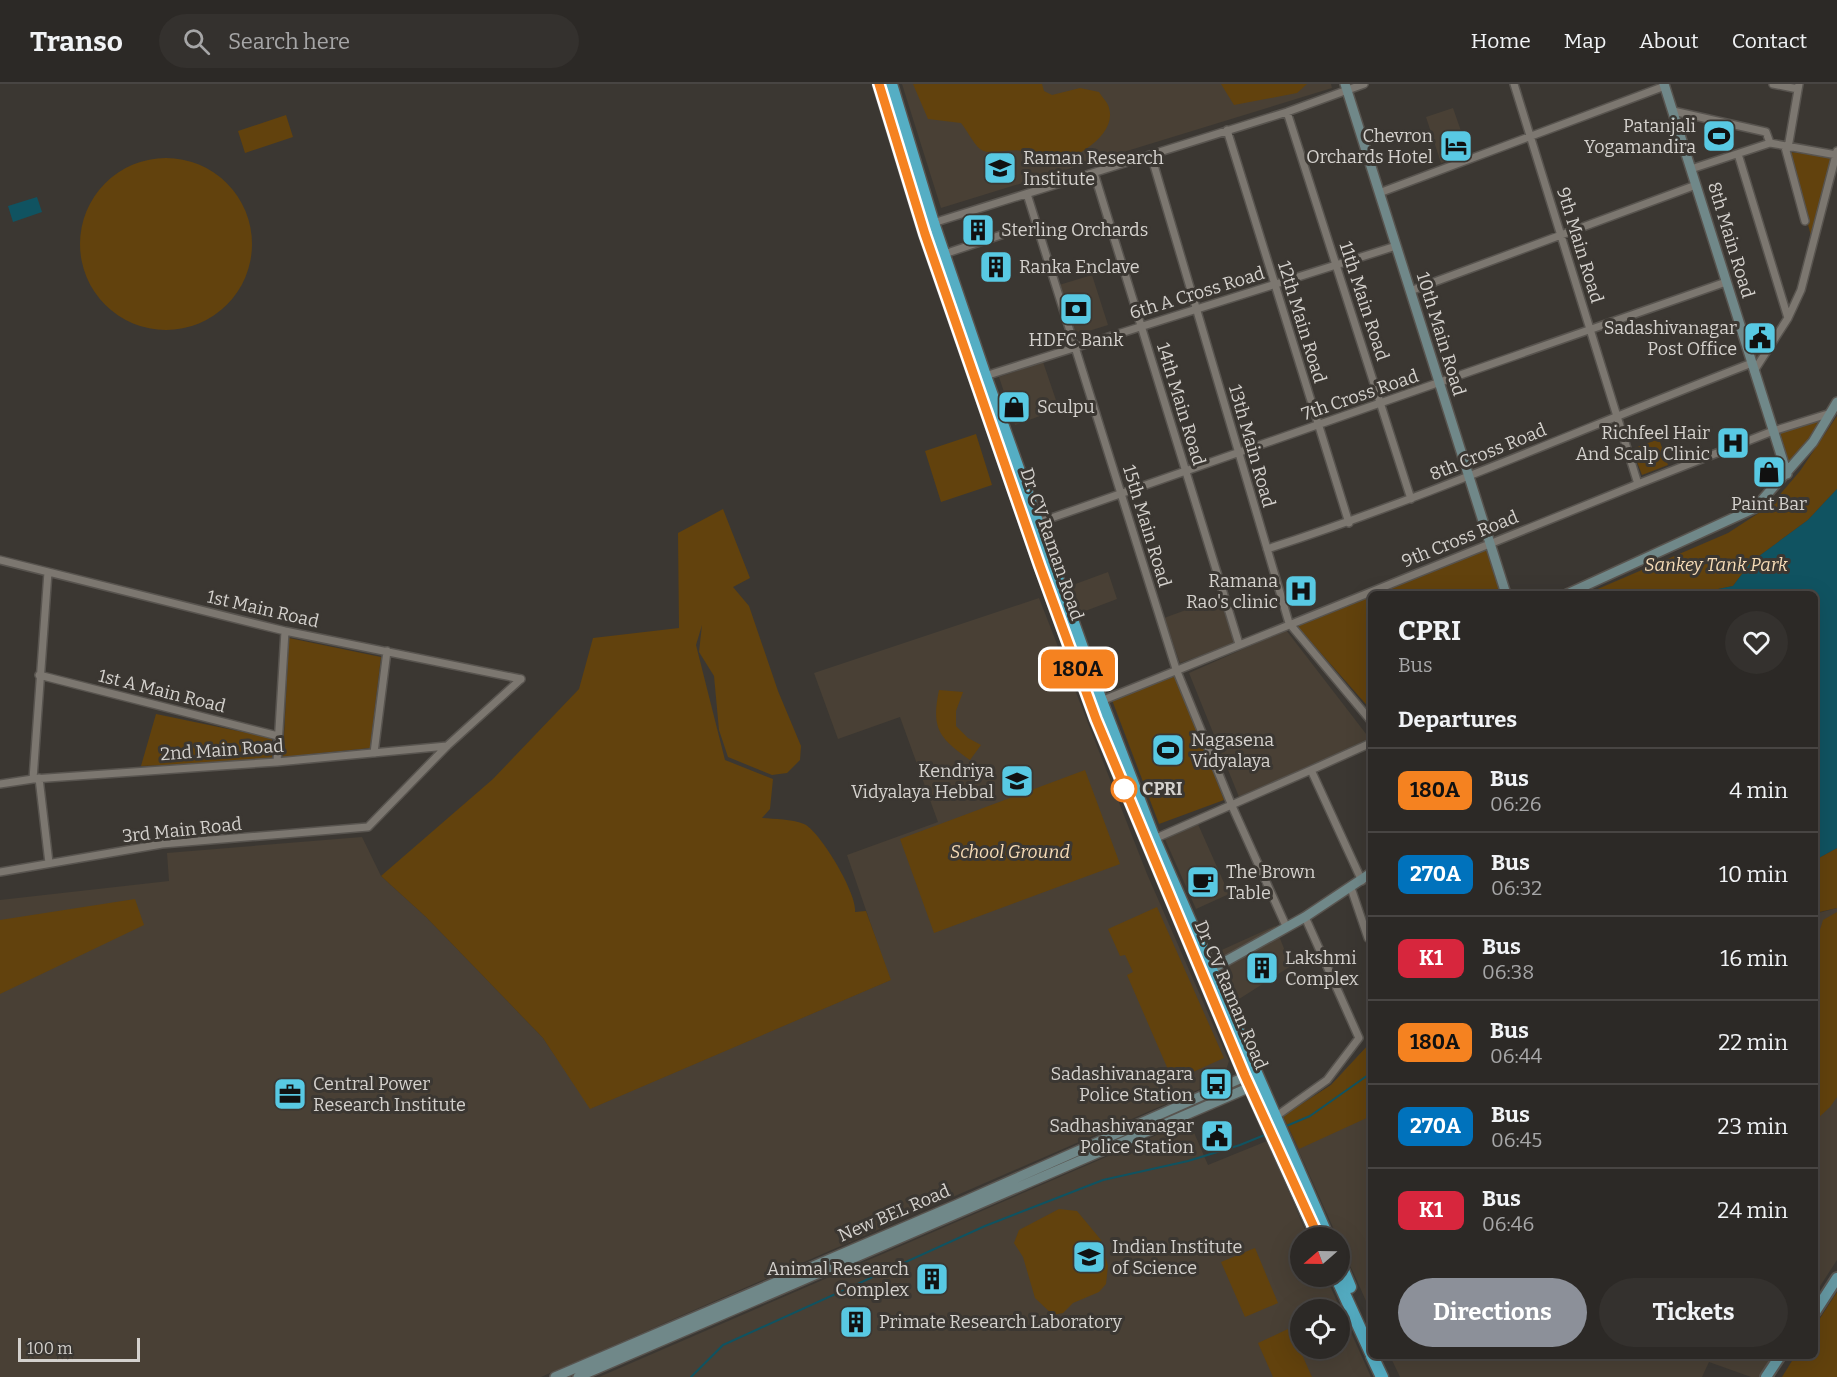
<!DOCTYPE html>
<html lang="en">
<head>
<meta charset="utf-8">
<style>
  :root { --surface:#2c2926; --page:#34312e; --text:#f1f3f6; --muted:#a6a6a7; --line:#484543; --accent:#8c9099 }
  body { margin:0; font-family:Bitter,serif; background:var(--page); color:var(--text); height:100vh; display:flex; flex-direction:column; font-size:22px; white-space:nowrap }
  * { box-sizing:border-box; margin:0 }
  p { font-size:20px; color:var(--muted) }
  .icon { flex:none; width:33px; height:33px; fill:none; stroke:currentColor; stroke-width:2; stroke-linecap:round; stroke-linejoin:round }
  .map { position:relative; flex:1; overflow:hidden }
  .details { position:absolute; left:1368px; top:507px; width:450px; height:768px; display:flex; flex-direction:column; background:var(--surface); border-radius:9px; box-shadow:0 6px 24px #0002,0 0 0 2px var(--line) }
  .details>* { flex:none }
  .badge { padding:0 12px; border-radius:9px; font-size:21px; line-height:39px }
  .needle { width:39px; rotate:250deg }
  .controls { position:absolute; left:1290px; top:1143px; display:grid; gap:12px }
  .controls a { display:grid; place-items:center; width:60px; height:60px; border-radius:50%; background:var(--surface); box-shadow:0 6px 24px #0002,0 0 0 2px var(--line); font-size:30px }
  .scale { position:absolute; left:18px; bottom:15px; width:122px; box-sizing:border-box; padding-left:6px; border:3px solid #d4d1cd; border-top:0; font-size:16px; line-height:21px; white-space:nowrap; color:#d4d1cd; -webkit-text-stroke:4px #3b3732; paint-order:stroke }
  .map>.badge { position:absolute; translate:-50% -50%; box-shadow:0 0 0 3px #fff }
  h2 { padding:0 30px; font-size:22px; line-height:54px }
  .round { display:grid; place-items:center; flex:none; width:63px; height:63px; border-radius:32px; background:var(--page) }
  .summary { display:flex; align-items:center; justify-content:space-between; height:102px; padding:0 30px }
  h1 { font-size:28px; font-weight:700; line-height:45px }
  .primary-button { display:flex; gap:12px; margin-top:auto; padding:12px 30px }
  .primary-button a { flex:1; height:69px; border-radius:36px; background:var(--accent); color:#fff; font-size:24px; font-weight:700; line-height:69px; text-align:center }
  .primary-button a+a { background:var(--page); color:var(--text) }
  ul { padding:0; list-style:none }
  li { display:flex; align-items:center; gap:18px; height:84px; padding:0 30px; border-top:2px solid var(--line) }
  li div { flex:1 }
  li b { display:block; font-size:22px }
  li em { font-style:normal }
  li .badge { min-width:66px; font-weight:700; text-align:center }
  header { display:flex; align-items:center; gap:36px; box-sizing:border-box; height:84px; padding:0 30px; background:var(--surface); border-bottom:2px solid var(--line) }
  header strong { font-size:28px }
  nav { display:flex; gap:33px; margin-inline-start:auto; font-size:21px }
  .search { width:420px; height:54px; background:var(--page); display:flex; align-items:center; gap:15px; box-sizing:border-box; padding:0 21px; border-radius:33px; color:var(--muted); font-size:22px }
  .map>svg:first-child { display:block }
</style>
</head>
<body>
<header>
<strong>Transo</strong>
<div class="search"><svg class="icon" aria-label="search" viewBox="0 0 24 24"><circle cx="10" cy="10" r="6"/><path d="M15 15l6 6"/></svg>Search here</div>
<nav><a>Home</a><a>Map</a><a>About</a><a>Contact</a></nav>
</header>
<div class="map">
<svg width="1837" height="1293" viewBox="0 0 1837 1293">
  <rect width="100%" height="100%" fill="#3b3732"/>
  <path fill="#494035" fill-rule="evenodd" d="M902 0H1331L1332 4 941 124Z
    M1453 24 1469 70 1441 79 1426 33Z
    M1092 191 1108 241 1076 251 1059 201Z
    M1769 242 1772 251 1755 280 1746 250Z
    M1043 278 1059 325 1015 341 999 293Z
    M1108 488 1117 515 1080 529 1070 502Z
    M1039 514 1147 790 1229 977 1223 995 541 1293H0V816L169 797 167 769 362 753 381 792 426 833 543 954 591 1024 890 896 847 771 938 738 900 633 838 655 814 589Z
    M1219 514 1235 559 1180 579 1164 534Z
    M1286 546 1370 655 1239 713 1189 589Z
    M1197 738 1229 810 1196 825 1164 753Z
    M1837 824V1176L1815 1210V830Z
    M1275 842 1291 882 1236 917 1215 869Z
    M1371 958V1228L1283 1032 1331 1001Z
    M1189 1037 1208 1081 1267 1057 1308 1153 1300 1154V1192L1326 1193 1371 1293H599ZM1300 1226H1340V1264H1300Z
    M1390 1272H1774L1760 1293H1751L1709 1278 1702 1293H1400Z"/>
  <path fill="#62420d" d="M913 0H1042L1044 7 1052 11 1080 4 1099 8C1102 13 1108 19 1109 24 1118 52 1069 80 1046 80 1036 80 1031 69 1022 67 1009 64 992 73 980 65 973 59 967 46 961 39L928 35Z
    M1221 0H1307L1297 9 1234 21Z
    M286 31 293 53 245 69 238 47Z
    M1789 68 1832 73 1811 152Z
    M80 160a86 86 0 1 1 172 0a86 86 0 1 1-172 0Z
    M1837 332V405L1808 436 1751 478 1733 502 1694 510H1586L1728 449 1771 421 1800 387Z
    M1823 335 1811 355 1789 380 1780 348Z
    M976 350 992 401 941 418 925 367Z
    M1659 355 1668 381 1642 391 1632 365Z
    M723 425 750 494 733 503 749 522 778 607 801 662 800 676 787 689 772 691 728 673 719 646 714 592 699 568 702 541 696 561 725 676 773 695 770 725 762 734C775 735 791 735 804 740 820 747 858 811 855 828L866 827 891 896 590 1025 543 954 426 833 381 792 493 695 579 605 593 554 679 544 678 449Z
    M1486 464 1501 510H1373Z
    M1371 511V626L1296 541Z
    M289 554 381 573 370 664 283 673Z
    M1176 592 1224 716 1159 740 1112 616Z
    M939 606 963 608 956 627V642L968 654 981 661 970 676C939 654 931 645 939 606Z
    M156 630 272 654V677L141 682Z
    M1085 686 1120 780 934 849 900 755Z
    M1837 764V824L1815 829V776Z
    M135 815 144 841 0 910V836Z
    M1157 823 1224 974 1173 997 1127 891 1133 888 1125 871 1120 872 1108 845Z
    M1837 828V1013L1830 1023 1815 1037V891L1819 849 1823 836Z
    M1371 958V1032L1299 1065 1283 1032 1331 1001Z
    M1059 1125 1077 1127 1101 1156 1108 1182 1106 1200 1099 1208 1073 1219 1063 1229 1053 1231 1035 1214 1023 1173 1014 1159 1019 1146Z
    M1255 1164 1278 1219 1245 1233 1221 1178Z
    M1837 1208V1293H1782L1795 1272H1815V1242Z
    M1290 1244 1312 1293H1273L1258 1259Z"/>
  <path fill="#105361" d="M37 113 42 128 13 138 8 122Z
    M1837 405V764L1815 776V510H1694L1733 502 1751 478 1808 436Z"/>
  <g fill="none" stroke-linecap="round" stroke-linejoin="round">
    <path stroke="#105361" stroke-width="2" d="M1284 1043 1310 1032 1371 989
      M691 1293 723 1261 985 1142 1103 1096 1188 1077 1240 1061 1267 1050"/>
    <g stroke="#58544f" stroke-width="10">
      <path id="street" d="M1514 0 1638 400
        M1773 0 1798 5
        M1673 27 1766 48 1770 59 1837 71
        M1287 28 1411 415
        M1227 46 1349 439
        M1785 63 1805 137
        M1788 64 1799 0
        M1738 70 1788 234
        M1151 71 1289 539 1371 637
        M1691 85 1770 59
        M1094 89 1239 560
        M1379 109 1665 2
        M1027 110 1176 585 1232 722 1286 842
        M933 139 1287 28 1364 0
        M944 170 1007 149
        M1410 207 1696 101
        M1754 287 1788 234 1801 206 1837 67
        M985 292 1396 162
        M1037 439 1726 198
        M1267 465C1432 412 1590 341 1752 279
        M0 476 285 547 521 595
        M39 591 278 652
        M1101 617 1638 400 1773 347 1831 329
        M374 669 387 567
        M277 678 285 547
        M39 694 49 779
        M33 695 48 488
        M0 700 33 695 277 678 447 662
        M1154 755 1311 686
        M0 788 162 760 368 743 447 662 521 595
        M1362 797 1311 686 1371 659
        M1351 804 1368 854
        M1275 1033 1327 996 1359 954 1305 833"/>
    </g>
    <g stroke="#58544f" stroke-width="12">
      <path id="secondary" d="M1345 0 1506 510
        M1664 0 1787 390
        M1567 510 1755 424 1813 358 1837 318
        M1210 886 1305 833 1371 789
        M555 1293 958 1120 1251 990
        M578 1293 1255 1001"/>
    </g>
    <g stroke="#58544f" stroke-width="14">
      <path id="primary" d="M1815 1228 1837 1194
        M1766 1293 1780 1272"/>
    </g>
    <g stroke="#58544f" stroke-width="15">
      <path id="highway" d="M879 0 925 150 1040 481 1096 635 1245 992 1318 1154
        M891 0 933 139 985 292 1101 617 1154 755 1328 1154
        M1340 1179 1350 1203
        M1336 1192 1371 1269
        M1372 1272 1382 1293"/>
    </g>
    <use href="#street" stroke="#7c7770" stroke-width="7"/>
    <use href="#secondary" stroke="#708889" stroke-width="9"/>
    <use href="#primary" stroke="#6598a2" stroke-width="10"/>
    <use href="#highway" stroke="#55aec4" stroke-width="12"/>
  </g>
  <g fill="none" stroke-linecap="round" stroke-linejoin="round">
    <g stroke="#fff" stroke-width="14">
      <path id="line" d="M879 0 925 150 1040 482 1096 635 1245 992 1319 1154"/>
    </g>
    <use href="#line" stroke="#f58220" stroke-width="9"/>
  </g>
  <defs>
    <g id="stadium-square" transform="scale(1.725)"><rect x="-9" y="-9" width="18" height="18" rx="4" fill="#58c9e3" stroke="#3b3732"/><path d="M0-5a6.5 5 0 1 0 0 10a6.5 5 0 1 0 0-10ZM-3.5-1.8h7v3.6h-7Z" fill="#111"/></g>
    <g id="hotel-square" transform="scale(1.725)"><rect x="-9" y="-9" width="18" height="18" rx="4" fill="#58c9e3" stroke="#3b3732"/><path d="M-6-4.5h1.5V1H6V5H4.5V3h-9V5H-6ZM-4 0a1.8 1.8 0 1 1 3.6 0ZM.5 0V-2.5h3Q6-2.5 6 0Z" fill="#111"/></g>
    <g id="university-square" transform="scale(1.725)"><rect x="-9" y="-9" width="18" height="18" rx="4" fill="#58c9e3" stroke="#3b3732"/><path d="M0-5L7-2L0 1L-7-2ZM-4 1L0 2.5L4 1V4Q0 6-4 4Z" fill="#111"/></g>
    <g id="building-square" transform="scale(1.725)"><rect x="-9" y="-9" width="18" height="18" rx="4" fill="#58c9e3" stroke="#3b3732"/><path d="M-4-6H4V6H1V3H-1V6H-4ZM-2.5-4.3h1.7v1.8h-1.7ZM.8-4.3h1.7v1.8H.8ZM-2.5-1h1.7V.8h-1.7ZM.8-1h1.7V.8H.8Z" fill="#111"/></g>
    <g id="bank-square" transform="scale(1.725)"><rect x="-9" y="-9" width="18" height="18" rx="4" fill="#58c9e3" stroke="#3b3732"/><path d="M-6-4H6V4H-6ZM0-2.3a2.3 2.3 0 1 0 0 4.6a2.3 2.3 0 1 0 0-4.6Z" fill="#111"/></g>
    <g id="civic-square" transform="scale(1.725)"><rect x="-9" y="-9" width="18" height="18" rx="4" fill="#58c9e3" stroke="#3b3732"/><path d="M-.6-6.5H3V-4.5H.6V-3L4-1V1h2V6H-6V1h2V-1L-.6-3ZM-1.2 2.5V6h2.4V2.5Z" fill="#111"/></g>
    <g id="shop-square" transform="scale(1.725)"><rect x="-9" y="-9" width="18" height="18" rx="4" fill="#58c9e3" stroke="#3b3732"/><path d="M-5-2.5h2.3a2.7 3.5 0 0 1 5.4 0H5L5.5 6h-11ZM-1.5-2.5h3a1.5 2.3 0 0 0-3 0Z" fill="#111"/></g>
    <g id="hospital-square" transform="scale(1.725)"><rect x="-9" y="-9" width="18" height="18" rx="4" fill="#58c9e3" stroke="#3b3732"/><path d="M-5-5h3v3.5h4V-5h3V5h-3V1.5h-4V5h-3Z" fill="#111"/></g>
    <g id="school-square" transform="scale(1.725)"><rect x="-9" y="-9" width="18" height="18" rx="4" fill="#58c9e3" stroke="#3b3732"/><path d="M0-5L7-2L0 1L-7-2ZM-4 1L0 2.5L4 1V4Q0 6-4 4Z" fill="#111"/></g>
    <g id="cafe-square" transform="scale(1.725)"><rect x="-9" y="-9" width="18" height="18" rx="4" fill="#58c9e3" stroke="#3b3732"/><path d="M-5.5-4.5H6V0H3Q3 3.5 0 3.5H-2.5Q-5.5 3.5-5.5 0ZM3-3.2v2h1.7v-2ZM-6 4.5H4V6H-6Z" fill="#111"/></g>
    <g id="bus-square" transform="scale(1.725)"><rect x="-9" y="-9" width="18" height="18" rx="4" fill="#58c9e3" stroke="#3b3732"/><path d="M-5-6H5V4H4V6H2V4H-2V6H-4V4H-5ZM-3.5-4V0h7V-4ZM-3.5 1.2v1.5H-2V1.2ZM2 1.2v1.5H3.5V1.2Z" fill="#111"/></g>
    <g id="office-square" transform="scale(1.725)"><rect x="-9" y="-9" width="18" height="18" rx="4" fill="#58c9e3" stroke="#3b3732"/><path d="M-6-3h4V-5.5h4V-3h4V5H-6ZM-1-4.5V-3h2v-1.5ZM-6 0V1H6V0Z" fill="#111"/></g>
  </defs>
  <g fill-rule="evenodd">
    <use href="#stadium-square" x="1719" y="52"/>
    <use href="#hotel-square" x="1456" y="62"/>
    <use href="#university-square" x="1000" y="84"/>
    <use href="#building-square" x="978" y="146"/>
    <use href="#building-square" x="996" y="183"/>
    <use href="#bank-square" x="1076" y="225"/>
    <use href="#civic-square" x="1760" y="254"/>
    <use href="#shop-square" x="1014" y="323"/>
    <use href="#hospital-square" x="1733" y="359"/>
    <use href="#shop-square" x="1769" y="388"/>
    <use href="#hospital-square" x="1301" y="507"/>
    <use href="#stadium-square" x="1168" y="666"/>
    <use href="#school-square" x="1017" y="697"/>
    <use href="#cafe-square" x="1203" y="798"/>
    <use href="#building-square" x="1262" y="884"/>
    <use href="#bus-square" x="1216" y="1000"/>
    <use href="#office-square" x="290" y="1010"/>
    <use href="#civic-square" x="1217" y="1052"/>
    <use href="#university-square" x="1089" y="1173"/>
    <use href="#building-square" x="932" y="1195"/>
    <use href="#building-square" x="856" y="1238"/>
  </g>
  <circle fill="#fff" stroke="#f58220" stroke-width="3" cx="1124" cy="705" r="12"/>
  <g text-anchor="middle" stroke-width="6" stroke-linejoin="round" paint-order="stroke">
    <g font-size="18" fill="#d4d1cd" stroke="#3b3732" text-anchor="start">
      <text x="1696" y="48" text-anchor="end">Patanjali<tspan x="1696" dy="21">Yogamandira</tspan></text>
      <text x="1433" y="58" text-anchor="end">Chevron<tspan x="1433" dy="21">Orchards Hotel</tspan></text>
      <text x="1023" y="80">Raman Research<tspan x="1023" dy="21">Institute</tspan></text>
      <text x="1001" y="152">Sterling Orchards</text>
      <text x="1019" y="189">Ranka Enclave</text>
      <text x="1737" y="250" text-anchor="end">Sadashivanagar<tspan x="1737" dy="21">Post Office</tspan></text>
      <text x="1076" y="262" text-anchor="middle">HDFC Bank</text>
      <text x="1037" y="329">Sculpu</text>
      <text x="1710" y="355" text-anchor="end">Richfeel Hair<tspan x="1710" dy="21">And Scalp Clinic</tspan></text>
      <text x="1769" y="426" text-anchor="middle">Paint Bar</text>
      <text x="1278" y="503" text-anchor="end">Ramana<tspan x="1278" dy="21">Rao's clinic</tspan></text>
      <text x="1191" y="662">Nagasena<tspan x="1191" dy="21">Vidyalaya</tspan></text>
      <text x="994" y="693" text-anchor="end">Kendriya<tspan x="994" dy="21">Vidyalaya Hebbal</tspan></text>
      <text x="1226" y="794">The Brown<tspan x="1226" dy="21">Table</tspan></text>
      <text x="1285" y="880">Lakshmi<tspan x="1285" dy="21">Complex</tspan></text>
      <text x="1193" y="996" text-anchor="end">Sadashivanagara<tspan x="1193" dy="21">Police Station</tspan></text>
      <text x="313" y="1006">Central Power<tspan x="313" dy="21">Research Institute</tspan></text>
      <text x="1194" y="1048" text-anchor="end">Sadhashivanagar<tspan x="1194" dy="21">Police Station</tspan></text>
      <text x="1112" y="1169">Indian Institute<tspan x="1112" dy="21">of Science</tspan></text>
      <text x="909" y="1191" text-anchor="end">Animal Research<tspan x="909" dy="21">Complex</tspan></text>
      <text x="879" y="1244">Primate Research Laboratory</text>
    </g>
    <g font-size="18" fill="#d4d1cd" stroke="#3b3732">
      <text transform="translate(1731 156) rotate(73)" y="6">8th Main Road</text>
      <text transform="translate(1580 161) rotate(73)" y="6">9th Main Road</text>
      <text transform="translate(1197 209) rotate(-17)" y="6">6th A Cross Road</text>
      <text transform="translate(1364 217) rotate(72)" y="6">11th Main Road</text>
      <text transform="translate(1302 238) rotate(73)" y="6">12th Main Road</text>
      <text transform="translate(1441 250) rotate(73)" y="6">10th Main Road</text>
      <text transform="translate(1360 311) rotate(-19)" y="6">7th Cross Road</text>
      <text transform="translate(1181 320) rotate(73)" y="6">14th Main Road</text>
      <text transform="translate(1252 362) rotate(74)" y="6">13th Main Road</text>
      <text transform="translate(1488 368) rotate(-22)" y="6">8th Cross Road</text>
      <text transform="translate(1147 442) rotate(73)" y="6">15th Main Road</text>
      <text transform="translate(1460 455) rotate(-22)" y="6">9th Cross Road</text>
      <text transform="translate(1052 460) rotate(71)" y="6">Dr. CV Raman Road</text>
      <text transform="translate(263 525) rotate(13)" y="6">1st Main Road</text>
      <text transform="translate(162 607) rotate(14)" y="6">1st A Main Road</text>
      <text transform="translate(222 666) rotate(-4)" y="6">2nd Main Road</text>
      <text transform="translate(182 746) rotate(-6)" y="6">3rd Main Road</text>
      <text transform="translate(1231 911) rotate(67)" y="6">Dr. CV Raman Road</text>
      <text transform="translate(894 1129) rotate(-23)" y="6">New BEL Road</text>
    </g>
    <g font-size="18" font-style="italic" fill="#f6dbb6" stroke="#3b3732">
      <text x="1716" y="487">Sankey Tank Park</text>
      <text x="1010" y="774">School Ground</text>
    </g>
    <g font-size="18" font-weight="bold" fill="#d4d1cd" stroke="#3b3732" text-anchor="start">
      <text x="1142" y="711">CPRI</text>
    </g>
  </g>
</svg>
<div class="controls">
<a><svg class="needle" viewBox="-14 -14 28 28"><path d="M0-13l5 13h-10z" fill="#e53935"/><path d="M0 13l5-13h-10z" fill="#a6a6a7"/></svg></a>
<a><svg class="icon" aria-label="locate" viewBox="0 0 24 24"><circle cx="12" cy="12" r="6"/><path d="M12 2v4M12 18v4M2 12h4M18 12h4"/></svg></a>
</div>
<div class="scale">100 m</div>
<b class="badge" style="left:1078px;top:585px;background:#f58220;color:#111">180A</b>
<section class="details">
<div class="summary"><div><h1>CPRI</h1><p>Bus</p></div><a class="round"><svg class="icon" aria-label="heart" viewBox="0 0 24 24"><path d="M12 20l-8-8c-3-5 5-10 8-4 3-6 11-1 8 4z"/></svg></a></div>
<h2>Departures</h2>
<ul>
<li><span class="badge" style="background:#f58220;color:#111">180A</span><div><b>Bus</b><p>06:26</p></div><em>4 min</em></li>
<li><span class="badge" style="background:#0072bc;color:#fff">270A</span><div><b>Bus</b><p>06:32</p></div><em>10 min</em></li>
<li><span class="badge" style="background:#d7263d;color:#fff">K1</span><div><b>Bus</b><p>06:38</p></div><em>16 min</em></li>
<li><span class="badge" style="background:#f58220;color:#111">180A</span><div><b>Bus</b><p>06:44</p></div><em>22 min</em></li>
<li><span class="badge" style="background:#0072bc;color:#fff">270A</span><div><b>Bus</b><p>06:45</p></div><em>23 min</em></li>
<li><span class="badge" style="background:#d7263d;color:#fff">K1</span><div><b>Bus</b><p>06:46</p></div><em>24 min</em></li>
</ul>
<div class="primary-button"><a>Directions</a><a>Tickets</a></div>
</section>
</div>
</body>
</html>
